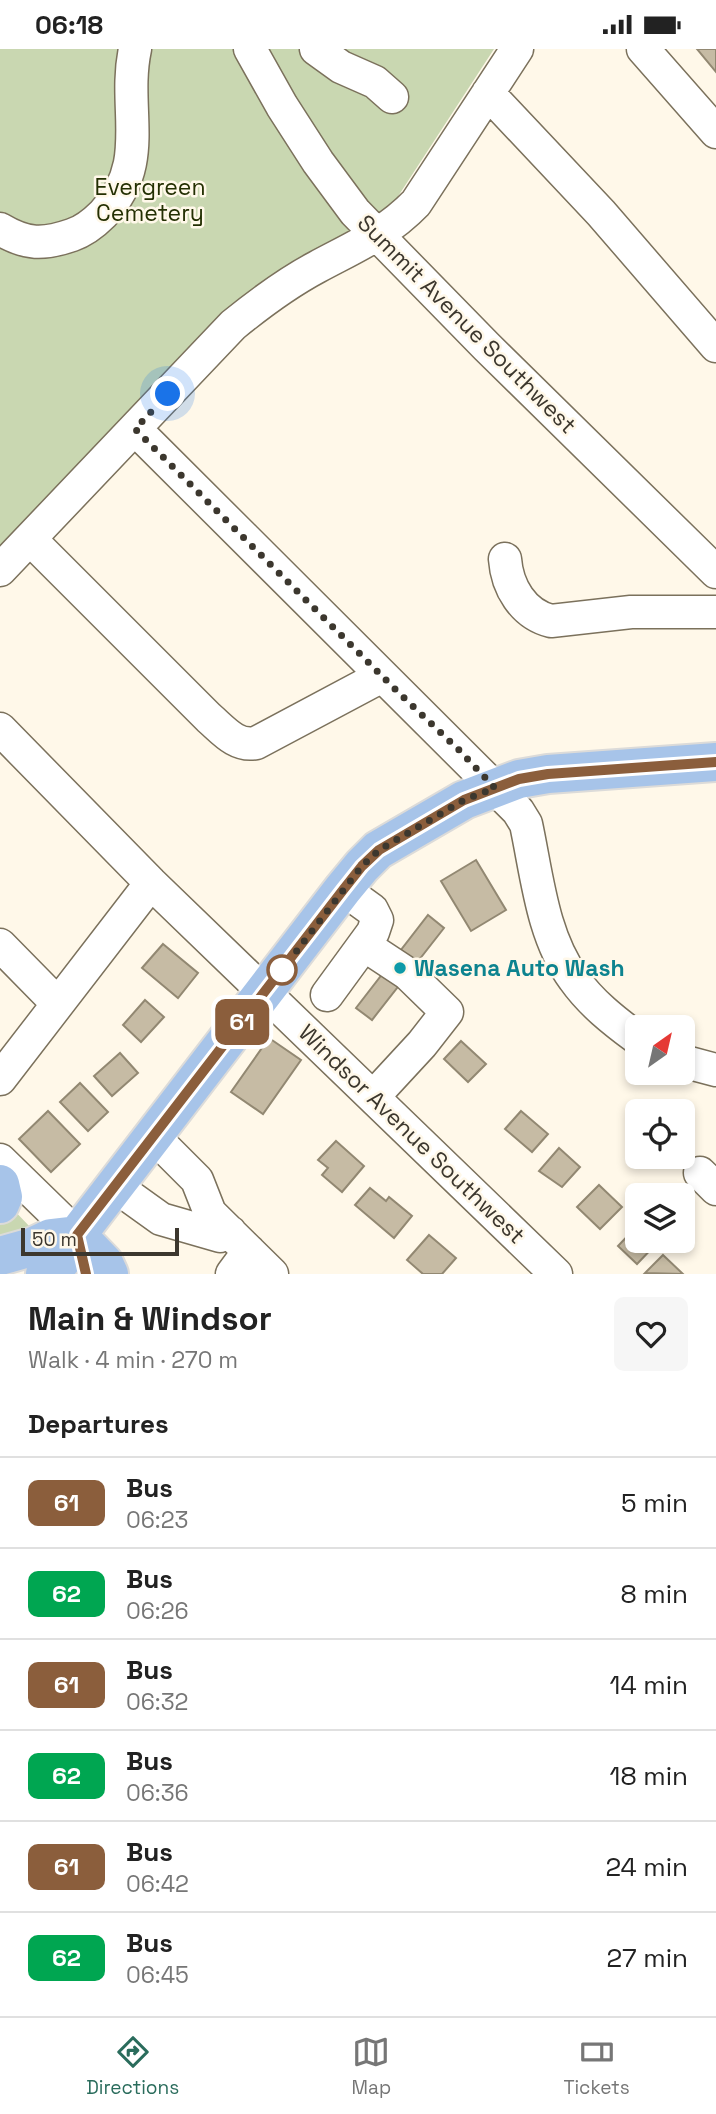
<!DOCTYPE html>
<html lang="en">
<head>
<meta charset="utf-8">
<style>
  :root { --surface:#fff; --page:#f6f6f6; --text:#222; --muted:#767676; --line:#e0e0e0; --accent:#2a6c5c }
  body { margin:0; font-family:"Space Grotesk",sans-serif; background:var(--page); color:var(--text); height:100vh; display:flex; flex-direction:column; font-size:26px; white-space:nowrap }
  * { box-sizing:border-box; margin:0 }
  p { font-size:23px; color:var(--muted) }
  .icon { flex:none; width:38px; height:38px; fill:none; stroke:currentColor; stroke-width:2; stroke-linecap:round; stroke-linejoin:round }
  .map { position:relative; height:1225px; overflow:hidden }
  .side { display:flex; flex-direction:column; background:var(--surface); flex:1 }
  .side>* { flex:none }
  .badge { padding:0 14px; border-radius:10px; font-size:24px; line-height:46px }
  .needle { width:46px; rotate:34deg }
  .controls { position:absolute; left:625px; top:966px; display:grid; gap:14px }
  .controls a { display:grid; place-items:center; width:70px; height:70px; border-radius:10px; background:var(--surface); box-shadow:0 4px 10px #0003; font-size:35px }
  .scale { position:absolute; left:21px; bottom:18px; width:158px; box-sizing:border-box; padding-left:7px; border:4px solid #3c372e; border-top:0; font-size:19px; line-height:24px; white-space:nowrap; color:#3c372e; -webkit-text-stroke:5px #fff8e9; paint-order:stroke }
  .you { position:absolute; width:35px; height:35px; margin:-18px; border:5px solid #fff; border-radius:50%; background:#1a73e8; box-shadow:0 0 0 10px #1a73e833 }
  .map>.badge { position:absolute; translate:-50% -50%; box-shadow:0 0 0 4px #fff }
  h2 { padding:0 28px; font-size:26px; line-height:63px }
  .round { display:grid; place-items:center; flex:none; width:74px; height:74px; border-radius:10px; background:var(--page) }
  .summary { display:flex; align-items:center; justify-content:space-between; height:119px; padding:0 28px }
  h1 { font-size:33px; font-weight:600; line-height:52px }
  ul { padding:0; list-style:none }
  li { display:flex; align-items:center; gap:21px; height:91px; padding:0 28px; border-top:2px solid var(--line) }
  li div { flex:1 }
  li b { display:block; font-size:26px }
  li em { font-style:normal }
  li .badge { min-width:77px; font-weight:700; text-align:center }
  .status { display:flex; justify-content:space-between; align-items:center; height:49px; padding:0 35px; background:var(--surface); direction:ltr }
  .status svg { height:19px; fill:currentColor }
  .menu { display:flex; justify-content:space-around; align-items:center; height:98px; border-top:2px solid var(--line); background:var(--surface); font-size:19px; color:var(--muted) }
  .menu a { display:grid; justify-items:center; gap:4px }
  .menu .on { color:var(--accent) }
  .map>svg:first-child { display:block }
</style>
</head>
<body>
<div class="status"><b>06:18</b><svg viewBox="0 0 49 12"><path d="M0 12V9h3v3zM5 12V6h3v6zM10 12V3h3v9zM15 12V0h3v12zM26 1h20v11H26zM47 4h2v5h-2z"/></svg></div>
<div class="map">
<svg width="716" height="1225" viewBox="0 0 716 1225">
  <rect width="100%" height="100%" fill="#fff8e9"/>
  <path fill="#c9d7b1" d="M0 0H494L393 155 233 276 0 520Z
    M10 1157 31 1179 0 1193V1170Z"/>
  <path fill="#c6bba4" stroke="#928872" stroke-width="2" d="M697 0H716V23Z
    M476 811 506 861 471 882 441 832Z
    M428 866 444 879 372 971 356 959Z
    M163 895 198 924 178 949 142 919Z
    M145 951 164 968 141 993 123 976Z
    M269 989 301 1011 263 1065 231 1043Z
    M461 992 486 1015 468 1033 444 1010Z
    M120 1004 138 1024 112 1047 94 1027Z
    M80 1034 108 1063 88 1082 60 1053Z
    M48 1062 80 1095 51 1123 19 1090Z
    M521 1062 548 1085 532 1103 505 1080Z
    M336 1092 364 1117 342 1143 322 1126 328 1119 318 1111Z
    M559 1099 580 1118 562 1138 539 1122Z
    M599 1136 622 1158 600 1180 577 1158Z
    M370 1139 386 1152 389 1148 412 1167 394 1189 355 1156Z
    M637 1177V1192H659L637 1215 618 1197Z
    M429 1186 456 1209 442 1225H423L407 1211Z
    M663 1206 683 1225 645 1224Z"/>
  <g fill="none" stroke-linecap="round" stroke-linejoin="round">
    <g stroke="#7b715c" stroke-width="35">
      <path id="minor" d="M250 0 282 57 318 113 355 163 487 298 716 523
        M316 0 341 18 375 33 392 48
        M643 0 716 83
        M488 44 601 164 716 297
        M0 180C27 196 43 196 72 186 84 182 94 174 103 165 152 114 122 61 135 0
        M135 380 518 762 526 775C537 826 542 887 574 930 591 954 614 972 637 989
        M30 490 209 669C223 681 236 698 256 694L382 627
        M505 510C507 538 523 565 551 572L631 563H716
        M0 521 233 276C260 254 287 234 317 218 354 198 386 185 416 154L517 0
        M0 680 151 834 556 1225
        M0 896 57 954
        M364 896 408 925 447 963 422 995 373 1048
        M327 946 373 883 377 871 372 861 343 840
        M682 1012 716 1021
        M0 1030 151 834
        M154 1088 197 1131 210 1164 272 1225
        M0 1111 77 1186
        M700 1124 716 1140
        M115 1137 161 1170 220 1187 230 1183
        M232 1225 249 1202"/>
    </g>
    <g stroke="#dcdbd9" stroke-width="42">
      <path id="major" d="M0 1135 3 1148 0 1155
        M77 1186 104 1214 109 1225
        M0 1207 32 1198 51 1189 77 1186
        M45 1225C61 1216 69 1202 77 1186L343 840 362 817 378 801 464 751 519 730 548 725 716 713"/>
    </g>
    <use href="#minor" stroke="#fff" stroke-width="32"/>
    <use href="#major" stroke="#a7c4e9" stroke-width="38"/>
  </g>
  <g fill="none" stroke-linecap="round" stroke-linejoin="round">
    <g stroke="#fff" stroke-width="16">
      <path id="line" d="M86 1225 77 1186 343 841 362 817 379 801 464 751 519 730 548 725 716 713"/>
    </g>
    <use href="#line" stroke="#8b5e3c" stroke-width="10"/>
    <path stroke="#3c372e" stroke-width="7" stroke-dasharray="0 12.6" d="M168 345 135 380 399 644 458 700 495 739 464 751 379 801 362 817 282 921"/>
  </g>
  <circle fill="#0f9aa8" stroke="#fff8e9" stroke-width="2.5" cx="400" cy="919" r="7"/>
  <circle fill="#fff" stroke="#8b5e3c" stroke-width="3.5" cx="282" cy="921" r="14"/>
  <g text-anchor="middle" stroke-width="5" stroke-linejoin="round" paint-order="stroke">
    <g font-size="23" fill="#232f02" stroke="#fff8e9">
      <text x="150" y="146">Evergreen<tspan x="150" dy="26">Cemetery</tspan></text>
    </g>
    <g font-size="23" fill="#3c372e" stroke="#fff8e9">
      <text transform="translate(467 275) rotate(45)" y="8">Summit Avenue Southwest</text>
      <text transform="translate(412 1085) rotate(44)" y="8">Windsor Avenue Southwest</text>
    </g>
    <g font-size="23" font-weight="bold" fill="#0d838f" stroke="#fff8e9" text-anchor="start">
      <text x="414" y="927">Wasena Auto Wash</text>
    </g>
  </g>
</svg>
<div class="controls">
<a><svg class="needle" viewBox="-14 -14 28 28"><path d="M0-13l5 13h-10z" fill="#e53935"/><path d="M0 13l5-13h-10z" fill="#767676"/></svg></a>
<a><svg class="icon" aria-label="locate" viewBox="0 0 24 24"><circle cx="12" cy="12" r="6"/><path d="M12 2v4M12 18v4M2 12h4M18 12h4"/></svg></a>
<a><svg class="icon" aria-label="layers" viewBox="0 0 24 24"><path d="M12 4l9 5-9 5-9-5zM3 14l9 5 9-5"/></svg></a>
</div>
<div class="scale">50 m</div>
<div class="you" style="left:168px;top:345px"></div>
<b class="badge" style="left:242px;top:973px;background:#8b5e3c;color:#fff">61</b>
</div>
<section class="side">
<div class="summary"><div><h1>Main &amp; Windsor</h1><p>Walk · 4 min · 270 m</p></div><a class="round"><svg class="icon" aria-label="heart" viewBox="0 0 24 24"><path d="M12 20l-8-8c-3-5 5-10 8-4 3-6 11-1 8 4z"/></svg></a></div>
<h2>Departures</h2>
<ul>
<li><span class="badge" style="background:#8b5e3c;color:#fff">61</span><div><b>Bus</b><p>06:23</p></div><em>5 min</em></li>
<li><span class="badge" style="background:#00a651;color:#fff">62</span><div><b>Bus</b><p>06:26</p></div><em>8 min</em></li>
<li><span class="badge" style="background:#8b5e3c;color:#fff">61</span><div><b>Bus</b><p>06:32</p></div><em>14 min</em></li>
<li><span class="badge" style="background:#00a651;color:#fff">62</span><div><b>Bus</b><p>06:36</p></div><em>18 min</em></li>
<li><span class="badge" style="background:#8b5e3c;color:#fff">61</span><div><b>Bus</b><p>06:42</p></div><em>24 min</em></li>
<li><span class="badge" style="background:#00a651;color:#fff">62</span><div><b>Bus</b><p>06:45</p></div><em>27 min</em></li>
</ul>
</section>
<nav class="menu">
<a class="on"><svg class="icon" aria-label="directions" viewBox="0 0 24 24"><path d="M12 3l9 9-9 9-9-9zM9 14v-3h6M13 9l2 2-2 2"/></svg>Directions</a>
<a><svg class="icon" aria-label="map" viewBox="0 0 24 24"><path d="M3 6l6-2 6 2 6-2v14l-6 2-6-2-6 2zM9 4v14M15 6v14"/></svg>Map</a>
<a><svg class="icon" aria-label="tickets" viewBox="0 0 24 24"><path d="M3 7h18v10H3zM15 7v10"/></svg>Tickets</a>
</nav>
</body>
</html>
